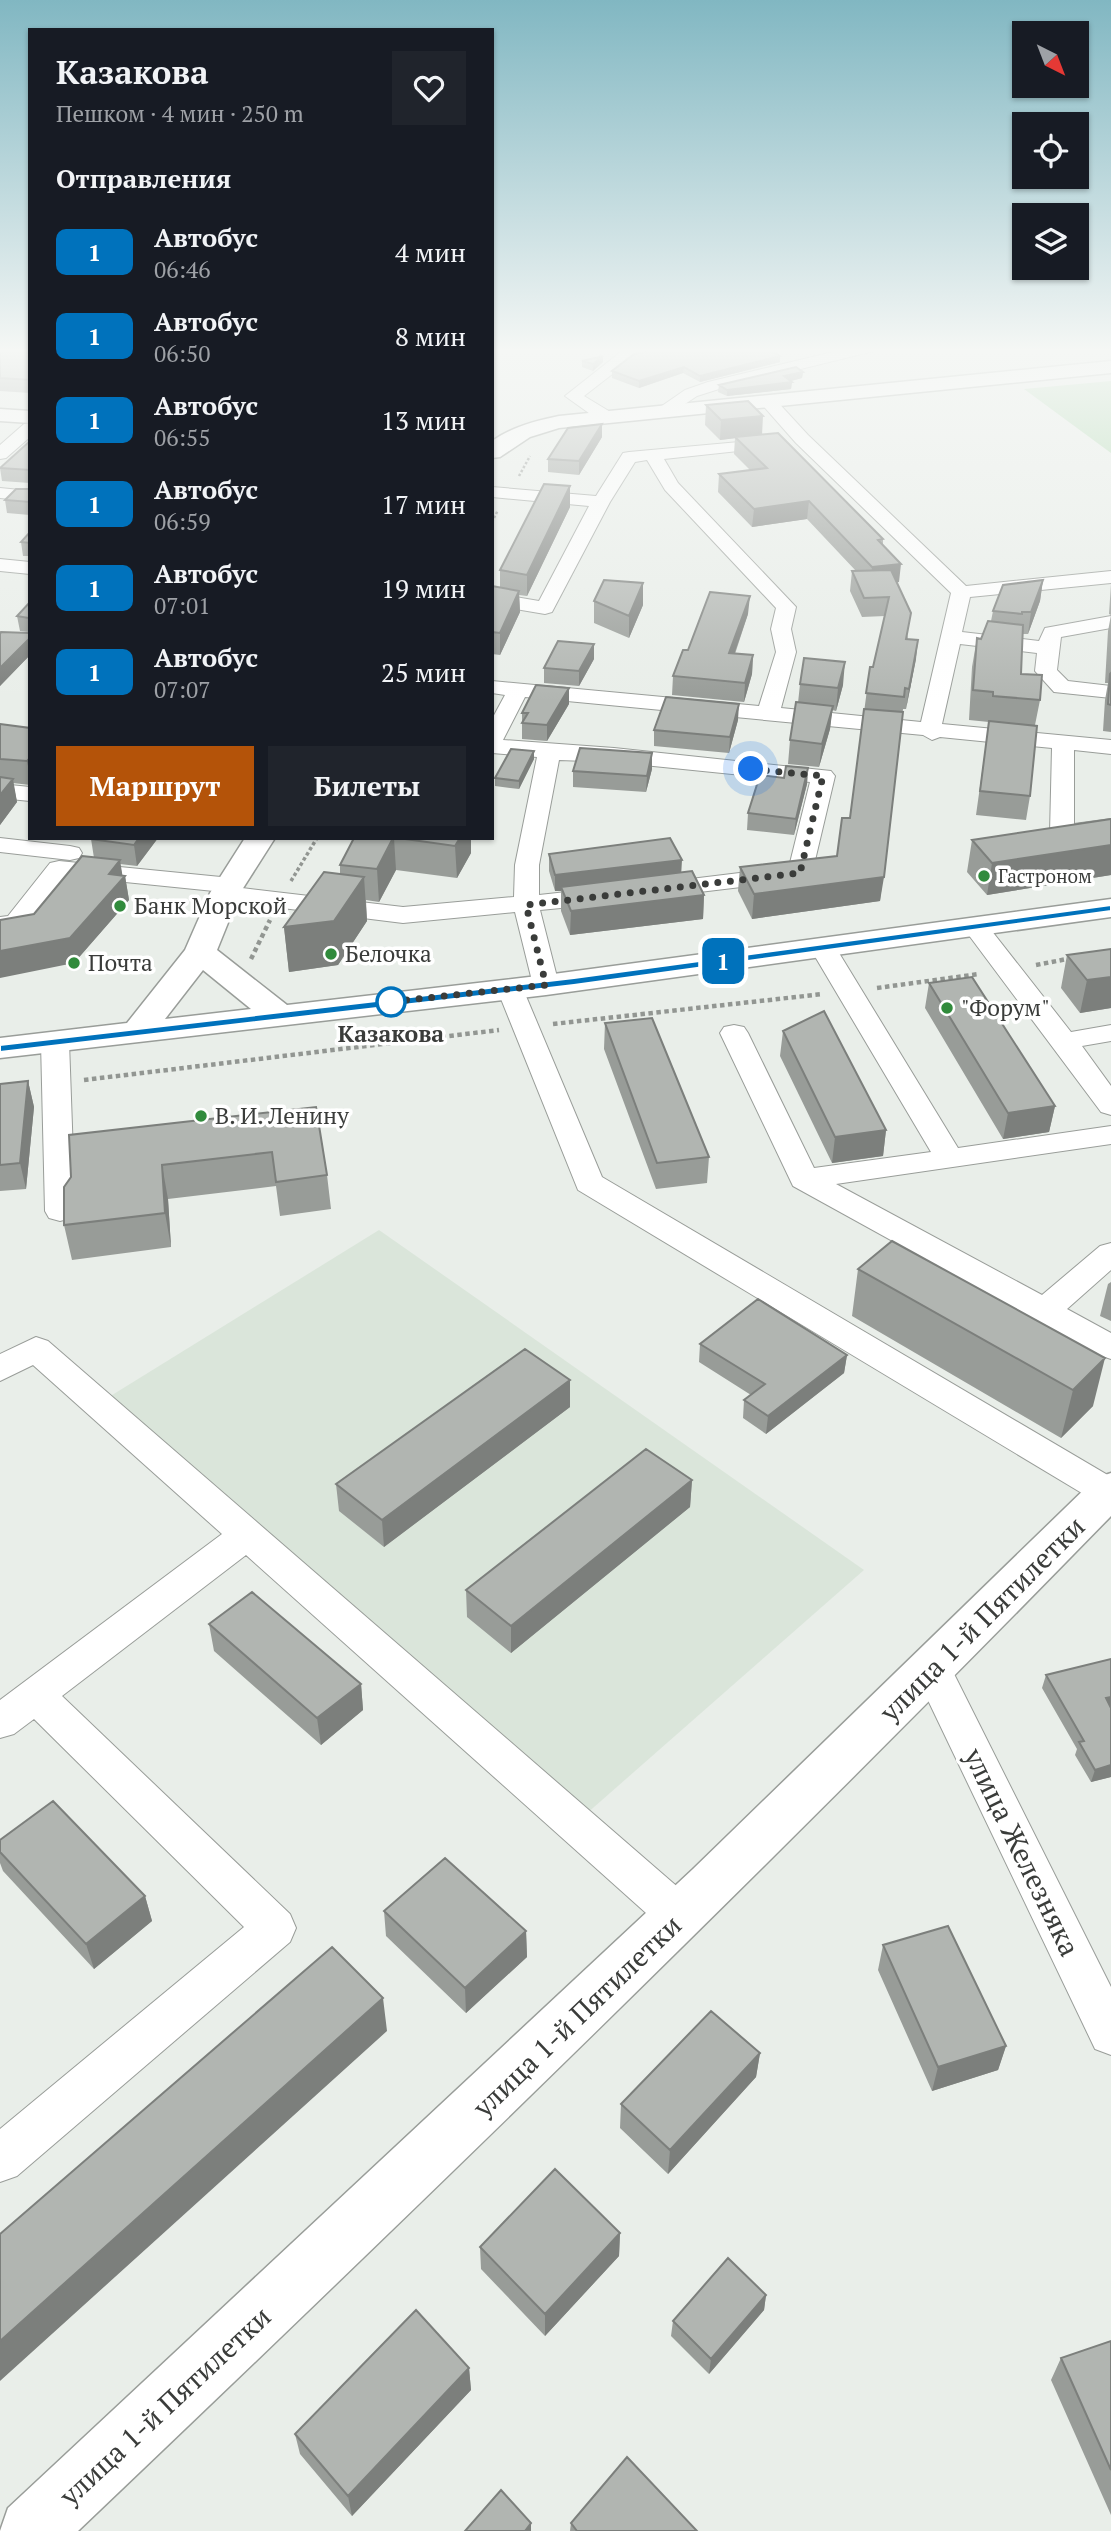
<!DOCTYPE html>
<html lang="ru">
<head>
<meta charset="utf-8">
<style>
  :root { --surface:#171b24; --page:#20242c; --text:#f1f3f6; --muted:#9ea1a6; --accent:#b45309 }
  body { margin:0; font-family:"PT Serif",serif; background:var(--page); color:var(--text); height:100vh; display:flex; flex-direction:column; font-size:26px; white-space:nowrap }
  * { box-sizing:border-box; margin:0 }
  p { font-size:23px; color:var(--muted) }
  .icon { flex:none; width:38px; height:38px; fill:none; stroke:currentColor; stroke-width:2; stroke-linecap:round; stroke-linejoin:round }
  .map { position:relative; flex:1; overflow:hidden }
  .details { position:absolute; left:28px; top:28px; width:466px; height:812px; display:flex; flex-direction:column; background:var(--surface); border-radius:0px; box-shadow:0 2px 5px #0004 }
  .details>* { flex:none }
  .badge { padding:0 14px; border-radius:10px; font-size:24px; line-height:46px }
  .needle { width:46px; rotate:138deg }
  .controls { position:absolute; left:1012px; top:21px; display:grid; gap:14px }
  .controls a { display:grid; place-items:center; width:77px; height:77px; border-radius:0px; background:var(--surface); box-shadow:0 2px 5px #0004; font-size:35px }
  .you { position:absolute; width:35px; height:35px; margin:-18px; border:5px solid #fff; border-radius:50%; background:#1a73e8; box-shadow:0 0 0 10px #1a73e833 }
  .map>.badge { position:absolute; translate:-50% -50%; box-shadow:0 0 0 4px #fff }
  h2 { padding:0 28px; font-size:26px; line-height:63px }
  .round { display:grid; place-items:center; flex:none; width:74px; height:74px; border-radius:0px; background:var(--page) }
  .headline { display:flex; align-items:center; justify-content:space-between; height:119px; padding:0 28px }
  h1 { font-size:33px; font-weight:700; line-height:52px }
  .button { display:flex; gap:14px; margin-top:auto; padding:14px 28px }
  .button a { flex:1; height:80px; border-radius:0px; background:var(--accent); color:#fff; font-size:28px; font-weight:700; line-height:80px; text-align:center }
  .button a+a { background:var(--page); color:var(--text) }
  ul { padding:0; list-style:none }
  li { display:flex; align-items:center; gap:21px; height:84px; padding:0 28px }
  li div { flex:1 }
  li b { display:block; font-size:26px }
  li em { font-style:normal }
  li .badge { min-width:77px; font-weight:700; text-align:center }
  .map>svg:first-child { display:block }
</style>
</head>
<body>
<div class="map">
<svg width="1111" height="2531" viewBox="0 0 1111 2531">
  <rect width="100%" height="100%" fill="#e9eee9"/>
  <path fill="#dae5da" d="M379 1230 864 1570 577 1822 96 1405Z"/>
  <path fill="#abd7ac" d="M1111 381V453L1024 389Z"/>
  <g fill="none" stroke-linecap="round" stroke-linejoin="round">
    <g stroke="#999d99" stroke-width="2">
      <path id="minor" d="M640 347H669L667 350 633 358 584 396 612 413 614 417 612 421H600L565 396 622 351Z
        M854 347H880L878 350 719 389 697 396 670 414H658L656 410 685 390 708 382Z
        M767 396 773 397 808 435 966 586 1111 571V583L970 597 962 632 1039 641 1045 628 1111 616V628L1061 637 1057 670 1068 681 1111 686V698L1054 692 1035 671 1037 653 960 644 942 724 1111 740V754L1074 750V824L1111 819V833L1062 840 1054 838 1050 833 1052 748 940 737 932 740 923 735 525 697 503 740 614 748 831 771 835 776 812 873 809 878 800 880 658 897 649 895 646 890 649 885 658 883 789 867 810 782 614 762 559 760 539 865V895L603 888 612 891 616 896 612 901 603 904 540 910 559 985 555 991 546 993 537 991 533 985 515 912 403 923 225 901 216 898 214 891 66 876 25 928 0 933V917L8 916 50 863 59 861 231 878 240 880 243 885 242 888 403 907 514 897 515 865 537 757 492 753V719L505 695 492 693V681L759 706 776 652 771 629 776 608 665 490 647 460 635 462 610 502 552 612 545 614 492 605V593L539 601 589 506 492 497V487L596 496 623 453 629 452 782 438 785 442 776 447 664 459 678 483 796 607 791 629 796 652 781 708 921 722 951 593 796 443 759 401Z
        M30 423V437L6 458 0 459V445L24 424Z
        M0 488 30 491V501L0 498Z
        M0 559 30 562V574L0 571Z
        M0 784 30 787V801L0 798Z
        M0 838 70 846 79 848 82 853 79 858 70 860 0 852Z
        M975 918 984 921 1071 1032 1111 1025V1041L1082 1046 1111 1086V1115L1101 1112 962 926 966 921Z
        M823 940 832 942 836 948 958 1148 1111 1126V1144L836 1184 1042 1295 1100 1246 1111 1243V1270L1067 1309 1111 1333V1359L1099 1355 793 1186 720 1033 724 1027 734 1025 744 1027 748 1033 814 1168 931 1152 810 948 814 942Z
        M510 981 519 983 523 989 602 1177 1111 1477V1504L1095 1501 578 1190 497 989 501 983Z
        M55 1034 65 1036 69 1042 75 1211 71 1218 60 1221 49 1218 45 1211 41 1042 45 1036Z
        M36 1337 48 1341 695 1902 701 1916 695 1930 680 1935 665 1930 246 1555 62 1696 290 1914 296 1928 290 1942 17 2176 0 2182V2129L244 1927 34 1719 14 1734 0 1738V1700L222 1534 33 1365 0 1381V1354Z
        M933 1655 947 1660 1111 1987V2055L1095 2049 914 1671 919 1660Z"/>
    </g>
    <g stroke="#999d99" stroke-width="3">
      <path id="major" d="M1111 361V373L559 428 530 437 500 457 492 458V441C512 427 535 421 559 416Z
        M0 409 30 411V423L0 421Z
        M245 838H275L240 893 217 950 287 1005 546 975 1111 899V917L546 995 0 1058V1038L127 1023 185 950 210 893ZM203 970 251 1009 165 1019Z
        M1111 1473V1516C774 1862 428 2198 78 2531H0L8 2508 693 1869 1096 1478Z"/>
    </g>
    <path stroke="#929692" stroke-width="2.5" stroke-dasharray="2.5 2" stroke-linecap="butt" d="M519 476 530 456
      M492 522 498 510"/>
    <path stroke="#929692" stroke-width="3.5" stroke-dasharray="3.5 2.5" stroke-linecap="butt" d="M291 881 317 838"/>
    <path stroke="#929692" stroke-width="4.5" stroke-dasharray="4.5 3.5" stroke-linecap="butt" d="M251 959 270 920
      M1036 965 1072 958
      M877 988 979 974
      M553 1024 823 994
      M84 1080 499 1030"/>
    <use href="#minor" fill="#fff" fill-rule="evenodd"/>
    <use href="#major" fill="#fff" fill-rule="evenodd"/>
  </g>
  <path fill="#989c98" d="M0 347H30V393L0 391Z
    M780 356V362L700 382 683 373 639 388 612 378V371Z
    M582 361 603 362 593 371 582 367Z
    M803 372 802 378 790 381 792 382 791 389 727 396 718 392 719 385Z
    M706 405 762 434 883 539V545L899 582H897L908 639 916 659 906 709H903L880 901 752 919 738 891 740 867 837 856 850 818 870 667H873L885 616 862 617 850 591 852 571H856L807 519 752 527 718 492 719 474 750 470 734 454 735 438 720 440 705 425Z
    M602 424V437L579 475 548 472V459Z
    M30 441V515L7 513 5 500 29 489 30 483 2 481 0 468Z
    M570 486V507L527 596 519 595 520 612 500 655 492 654V586L500 588V570Z
    M30 532V556H23L21 542Z
    M1043 580 1040 601 1028 634H1022L1021 674 1040 700 1035 725 1030 796 1026 820 976 815 989 722 969 720 972 667 977 638 981 639 991 621 993 611Z
    M1111 584V732L1103 731 1105 700 1108 683H1105L1108 631 1111 615 1109 614Z
    M594 601 643 605 629 638 594 623Z
    M30 602V655L0 686V634L29 633V632L20 631 17 616Z
    M748 614 735 654 753 655 752 674 744 702 672 695 673 676 688 650Z
    M594 659 579 686 544 683V668Z
    M800 684 843 685 836 711 832 710 830 729 819 767 788 764 790 740 798 703Z
    M569 704 547 741 522 739V713Z
    M738 720 729 753 654 746V730Z
    M0 724 30 728V785L13 783 17 802 0 825Z
    M534 751V759L519 789 495 786V778Z
    M652 753V769L646 792 573 787V771Z
    M808 768 807 784 794 835 747 830 748 813 784 778Z
    M1111 819V875L987 895 967 872 972 840Z
    M158 838 137 866 120 864 122 875 125 876 129 900 74 963 34 914 94 858 91 839Z
    M354 838H471V853L457 878 396 870 379 902 366 900 367 921 338 965 289 972 284 927 340 874V865Z
    M549 854 681 872 704 895 703 919 570 935 561 911V891H555L549 871Z
    M1111 949V1008L1080 1013 1061 988 1067 955Z
    M929 983 1055 1106 1049 1132 1003 1139 925 1008Z
    M605 1023 709 1157 707 1183 656 1189 604 1049Z
    M783 1031 886 1130 883 1156 832 1163 780 1056Z
    M28 1081 34 1107 26 1189 0 1191V1084Z
    M316 1107 327 1175 331 1209 280 1216 276 1186 168 1199 171 1247 72 1260 64 1225V1187Z
    M892 1241 1093 1406 1061 1438 852 1316 858 1269Z
    M1111 1282V1321L1100 1316 1108 1284Z
    M700 1344 847 1355 844 1373 766 1434 743 1418 744 1400 751 1395 699 1362Z
    M570 1380V1407L384 1547 339 1511 336 1484Z
    M692 1480 690 1507 511 1653 467 1617 466 1590Z
    M209 1624 361 1684 363 1710 321 1745 214 1651Z
    M1046 1675 1111 1777 1091 1782 1075 1755 1077 1749 1042 1688Z
    M0 1840 145 1896 152 1921 94 1969 3 1871 0 1863Z
    M384 1911 526 1931 527 1957 466 2013 386 1936Z
    M883 1945 1006 2046 998 2070 932 2091 878 1970Z
    M760 2053 756 2077 668 2174 620 2128 621 2104Z
    M620 2233 619 2256 545 2336 481 2269 480 2247Z
    M766 2295 764 2310 709 2374 671 2336 673 2321Z
    M1111 2341V2515L1051 2380 1061 2358Z
    M469 2368 471 2390 352 2516 300 2454 295 2434Z
    M571 2523 697 2531H570Z"/>
  <path fill="#7c7f7c" d="M615 347H629L621 348 615 353Z
    M603 356V362L593 371V364Z
    M780 356V362L700 382V376Z
    M684 367 683 373 639 388V381Z
    M803 372 802 378 784 383V376Z
    M792 382 791 389 727 396V390Z
    M763 416 762 435 720 440 721 420Z
    M602 424V437L579 475V461Z
    M570 486V507L527 596V575Z
    M809 501 807 519 752 527 754 509Z
    M901 564 899 582 870 586 872 567Z
    M1043 580 1040 601 1028 634 1031 612Z
    M643 583V605L629 638V616Z
    M519 591 520 612 500 655V633Z
    M750 596 748 614 728 672 729 653Z
    M30 638V655L0 686V668Z
    M918 640 916 659 906 709 909 689Z
    M594 644V659L579 686V671Z
    M753 655 752 674 744 702 745 683Z
    M845 662 843 685 836 711 838 688Z
    M569 688V704L547 741V725Z
    M739 704 738 720 729 753 730 737Z
    M833 706 830 729 819 767 822 744Z
    M534 751V759L519 789V781Z
    M652 753V769L646 792 647 776Z
    M30 758V776L27 761Z
    M808 768 807 784 794 835 796 819Z
    M13 779 17 802 0 825V795Z
    M139 838H158L137 866 134 845Z
    M394 838 396 870 379 902 377 869Z
    M460 838H471V853L457 878 455 846Z
    M1111 845V875L987 895 992 863Z
    M120 860 123 879 125 876 129 900 74 963 0 978V951L109 874Z
    M682 860 681 877 561 887V891H555V875Z
    M364 877 367 921 338 965 289 972 284 927Z
    M884 877 880 901 752 919 754 894Z
    M704 895 703 919 570 935 571 911Z
    M1111 977V1008L1080 1013 1087 980Z
    M28 1081 34 1107 26 1189 20 1163Z
    M1055 1106 1049 1132 1003 1139 1008 1113Z
    M886 1130 883 1156 832 1163 835 1137Z
    M162 1165 168 1199 171 1247 165 1213Z
    M847 1355 844 1373 766 1434 768 1416Z
    M1105 1358 1093 1406 1061 1438 1073 1390Z
    M570 1380V1407L384 1547 382 1520Z
    M692 1480 690 1507 511 1653V1626Z
    M361 1684 363 1710 321 1745 317 1718Z
    M1111 1697V1709L1106 1698Z
    M1111 1765V1777L1091 1782 1095 1770Z
    M145 1896 152 1921 94 1969 86 1944Z
    M526 1931 527 1957 466 2013 465 1988Z
    M383 1998 387 2031 0 2381V2341Z
    M1006 2046 998 2070 932 2091 938 2067Z
    M760 2053 756 2077 668 2174 670 2150Z
    M620 2233 619 2256 545 2336V2314Z
    M766 2295 764 2310 709 2374 711 2359Z
    M469 2368 471 2390 352 2516 348 2496Z
    M531 2523V2531H525Z"/>
  <path fill="#b1b5b1" stroke="#7c7f7c" stroke-width="2" d="M0 347H30V380L0 378Z
    M665 347H767L780 356 700 376 684 367 639 381 612 371 634 354Z
    M603 356 593 364 582 361Z
    M796 367 803 372 784 376 792 382 727 390 719 385Z
    M748 401 763 416 721 420 706 405Z
    M602 424 579 461 548 459 568 428Z
    M778 433 883 539 878 540 901 564 872 567 809 501 754 509 719 474 767 468 735 437Z
    M30 441V470L0 468Z
    M30 477V502L5 500 16 489H29Z
    M544 484 570 486 527 575 500 570Z
    M30 532V543L21 542Z
    M891 570 911 613 906 639 918 640 909 689 905 688 904 697 866 693 870 667H873L889 597 864 598 852 571Z
    M604 580 643 583 629 616 594 601Z
    M1043 580 1031 612H1022V614L993 611 1003 585Z
    M492 586 519 591 500 633 492 632Z
    M710 592 750 596 729 653 753 655 745 683 673 676 683 650H688Z
    M30 602V638L0 668V634L1 632 29 633V618L17 616Z
    M988 621 1023 625 1021 674 1042 675 1040 700 993 696V692L973 690 977 638 981 639Z
    M558 641 594 644 579 671 544 668Z
    M804 658 845 662 838 688 800 684Z
    M1111 673V705L1108 704 1110 674Z
    M536 685 569 688 547 725 522 723 528 713H522Z
    M666 697 739 704 730 737 654 730Z
    M796 702 833 706 822 744 790 740Z
    M864 709 903 712 884 877 754 894 740 867 837 856 842 818H850Z
    M989 721 1037 726 1030 796 980 791Z
    M0 724 30 728V758L27 761 0 759Z
    M580 748 652 753 647 776 573 771Z
    M511 749 534 751 519 781 495 778Z
    M786 766 808 768 796 819 748 813 760 775 784 778Z
    M0 777 13 779 0 795Z
    M1111 819V845L992 863 972 840Z
    M92 838H139L134 845 91 839Z
    M354 838H393L377 869 340 865Z
    M398 838H460L455 846Z
    M670 838 682 860 555 875 549 854Z
    M82 856 120 860 109 874 125 876 70 938 0 951V920L34 914Z
    M692 871 704 895 571 911 561 887Z
    M324 872 364 877 334 921 284 927Z
    M1111 949V977L1087 980 1067 955Z
    M972 977 1055 1106 1008 1113 929 983Z
    M824 1011 886 1130 835 1137 783 1031Z
    M652 1018 709 1157 657 1163 605 1023Z
    M28 1081 20 1163 0 1165V1084Z
    M316 1107 327 1175 276 1182 272 1152 162 1165 165 1213 64 1225V1187L71 1177 69 1135Z
    M892 1241 1105 1358 1073 1390 858 1269Z
    M758 1299 847 1355 768 1416 744 1400 765 1384 700 1344Z
    M525 1349 570 1380 382 1520 336 1484Z
    M646 1449 692 1480 511 1626 466 1590Z
    M252 1592 361 1684 317 1718 209 1624Z
    M1111 1659V1697L1106 1698 1111 1708V1765L1095 1770 1079 1742 1084 1741 1046 1675Z
    M53 1801 145 1896 86 1944 0 1852V1840Z
    M445 1858 526 1931 465 1988 384 1911Z
    M948 1926 1006 2046 938 2067 883 1945Z
    M332 1947 383 1998 0 2341V2234Z
    M711 2011 760 2053 670 2150 621 2104Z
    M555 2169 620 2233 545 2314 480 2247Z
    M728 2258 766 2295 711 2359 673 2321Z
    M416 2310 469 2368 348 2496 295 2434Z
    M1111 2341V2470L1061 2358Z
    M627 2457 697 2531H577L571 2523Z
    M501 2490 531 2523 525 2531H465Z"/>
  <linearGradient id="sky" x2="0" y2="1"><stop stop-color="#81b7c2"/><stop offset="0.5" stop-color="#f5f7f5"/><stop offset="1" stop-color="#f5f7f5" stop-opacity="0"/></linearGradient>
  <rect width="1111" height="701" fill="url(#sky)"/>
  <path fill="#0072bc" stroke="#fff" stroke-width="2" d="M1111 905V911L574 985 0 1052V1045L574 978Z"/>
  <g fill="none" stroke-linecap="round" stroke-linejoin="round">
    <path stroke="#3a3c3a" stroke-width="7" stroke-dasharray="0 12.6" d="M391 1002 380 1003 546 985 526 905 800 873 823 776 751 769"/>
  </g>
  <g fill="#318b3c" stroke="#fff" stroke-width="2.5">
    <circle cx="984" cy="876" r="7"/>
    <circle cx="120" cy="906" r="7"/>
    <circle cx="331" cy="954" r="7"/>
    <circle cx="74" cy="963" r="7"/>
    <circle cx="947" cy="1008" r="7"/>
    <circle cx="201" cy="1116" r="7"/>
  </g>
  <circle fill="#fff" stroke="#0072bc" stroke-width="3.5" cx="391" cy="1002" r="14"/>
  <g text-anchor="middle" stroke-width="7" stroke-linejoin="round" paint-order="stroke">
    <g font-size="19" fill="#3a3c3a" stroke="#fff" text-anchor="start">
      <text x="998" y="883">Гастроном</text>
    </g>
    <g font-size="23" fill="#3a3c3a" stroke="#fff" text-anchor="start">
      <text x="134" y="914">Банк Морской</text>
      <text x="345" y="962">Белочка</text>
      <text x="88" y="971">Почта</text>
      <text x="961" y="1016">"Форум"</text>
      <text x="215" y="1124">В. И. Ленину</text>
    </g>
    <g font-size="23" font-weight="bold" fill="#3a3c3a" stroke="#fff">
      <text x="391" y="1042">Казакова</text>
    </g>
    <g font-size="28" fill="#3a3c3a" stroke="#fff">
      <text transform="translate(982 1619) rotate(-45)" y="10">улица 1-й Пятилетки</text>
      <text transform="translate(1022 1852) rotate(64)" y="10">улица Железняка</text>
      <text transform="translate(577 2016) rotate(-44)" y="10">улица 1-й Пятилетки</text>
      <text transform="translate(165 2406) rotate(-43)" y="10">улица 1-й Пятилетки</text>
    </g>
  </g>
</svg>
<div class="controls">
<a><svg class="needle" viewBox="-14 -14 28 28"><path d="M0-13l5 13h-10z" fill="#e53935"/><path d="M0 13l5-13h-10z" fill="#9ea1a6"/></svg></a>
<a><svg class="icon" aria-label="locate" viewBox="0 0 24 24"><circle cx="12" cy="12" r="6"/><path d="M12 2v4M12 18v4M2 12h4M18 12h4"/></svg></a>
<a><svg class="icon" aria-label="layers" viewBox="0 0 24 24"><path d="M12 4l9 5-9 5-9-5zM3 14l9 5 9-5"/></svg></a>
</div>
<div class="you" style="left:751px;top:769px"></div>
<b class="badge" style="left:723px;top:961px;background:#0072bc;color:#fff">1</b>
<section class="details">
<div class="headline"><div><h1>Казакова</h1><p>Пешком · 4 мин · 250 m</p></div><a class="round"><svg class="icon" aria-label="heart" viewBox="0 0 24 24"><path d="M12 20l-8-8c-3-5 5-10 8-4 3-6 11-1 8 4z"/></svg></a></div>
<h2>Отправления</h2>
<ul>
<li><span class="badge" style="background:#0072bc;color:#fff">1</span><div><b>Автобус</b><p>06:46</p></div><em>4 мин</em></li>
<li><span class="badge" style="background:#0072bc;color:#fff">1</span><div><b>Автобус</b><p>06:50</p></div><em>8 мин</em></li>
<li><span class="badge" style="background:#0072bc;color:#fff">1</span><div><b>Автобус</b><p>06:55</p></div><em>13 мин</em></li>
<li><span class="badge" style="background:#0072bc;color:#fff">1</span><div><b>Автобус</b><p>06:59</p></div><em>17 мин</em></li>
<li><span class="badge" style="background:#0072bc;color:#fff">1</span><div><b>Автобус</b><p>07:01</p></div><em>19 мин</em></li>
<li><span class="badge" style="background:#0072bc;color:#fff">1</span><div><b>Автобус</b><p>07:07</p></div><em>25 мин</em></li>
</ul>
<div class="button"><a>Маршрут</a><a>Билеты</a></div>
</section>
</div>
</body>
</html>
